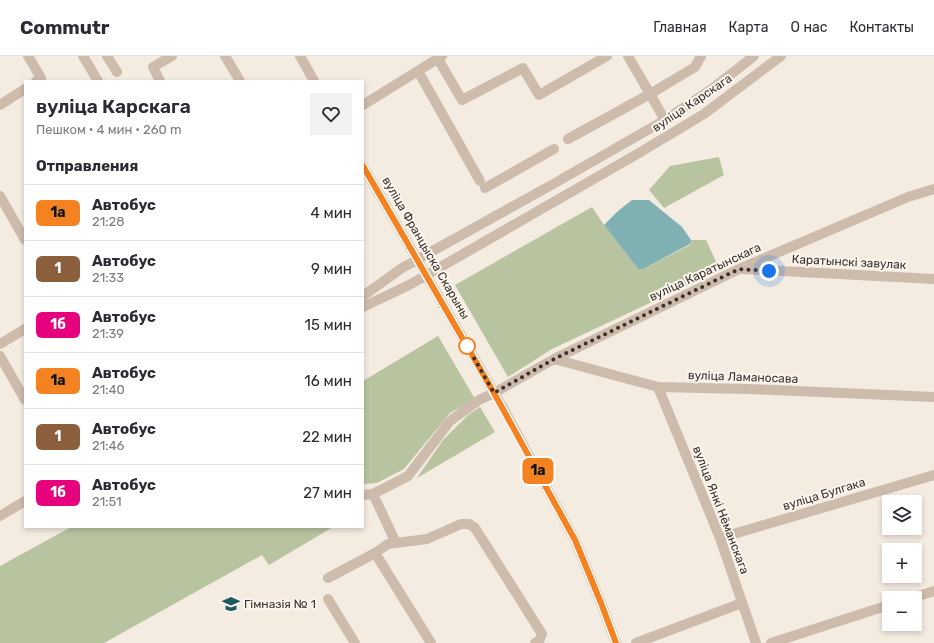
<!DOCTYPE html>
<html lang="ru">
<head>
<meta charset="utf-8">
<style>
  :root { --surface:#fff; --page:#f2f2f3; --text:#2b2b33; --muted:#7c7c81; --line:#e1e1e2 }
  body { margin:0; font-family:Rubik,sans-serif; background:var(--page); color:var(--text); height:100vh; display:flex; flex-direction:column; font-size:15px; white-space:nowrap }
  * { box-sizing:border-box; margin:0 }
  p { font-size:13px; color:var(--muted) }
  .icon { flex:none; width:22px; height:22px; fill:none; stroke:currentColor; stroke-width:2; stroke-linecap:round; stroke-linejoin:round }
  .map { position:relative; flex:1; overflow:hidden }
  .drawer { position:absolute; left:24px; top:24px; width:340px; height:448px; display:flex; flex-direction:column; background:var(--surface); border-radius:0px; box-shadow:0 2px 6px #0003 }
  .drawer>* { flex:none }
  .badge { padding:0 8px; border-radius:6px; font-size:14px; line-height:26px }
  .buttons { position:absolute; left:882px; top:439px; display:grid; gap:8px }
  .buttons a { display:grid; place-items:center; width:40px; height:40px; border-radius:0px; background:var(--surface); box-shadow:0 2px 6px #0003; font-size:20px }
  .you { position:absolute; width:20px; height:20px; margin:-10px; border:3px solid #fff; border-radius:50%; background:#1a73e8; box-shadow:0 0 0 6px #1a73e833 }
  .map>.badge { position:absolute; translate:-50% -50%; box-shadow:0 0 0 2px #fff }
  h2 { padding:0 12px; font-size:15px; line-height:36px }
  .round { display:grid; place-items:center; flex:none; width:42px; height:42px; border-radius:0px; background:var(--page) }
  .overview { display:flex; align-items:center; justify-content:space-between; height:68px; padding:0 12px }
  h1 { font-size:19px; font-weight:600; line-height:30px }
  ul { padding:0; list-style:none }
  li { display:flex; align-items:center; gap:12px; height:56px; padding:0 12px; border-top:1px solid var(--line) }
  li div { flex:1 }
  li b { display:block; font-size:15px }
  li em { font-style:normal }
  li .badge { min-width:44px; font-weight:700; text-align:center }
  header { display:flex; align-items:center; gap:24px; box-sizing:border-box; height:56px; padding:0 20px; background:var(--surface); border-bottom:1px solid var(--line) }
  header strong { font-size:19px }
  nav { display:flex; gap:22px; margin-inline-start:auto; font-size:14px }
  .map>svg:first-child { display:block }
</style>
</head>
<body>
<header>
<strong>Commutr</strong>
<nav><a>Главная</a><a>Карта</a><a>О нас</a><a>Контакты</a></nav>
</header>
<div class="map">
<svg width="934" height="587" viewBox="0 0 934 587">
  <rect width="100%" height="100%" fill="#f4ebe1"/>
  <path fill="#b8c4a0" d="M719 101 724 119 664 152 649 134 670 110Z
    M592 151 604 169 638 213H643L690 189 691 184H706L720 214 552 293 508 321 455 229Z
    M438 280 475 343 450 357 404 413 377 427 363 428V325Z
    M480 351 495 376 417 422 443 384 468 359Z
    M71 471H333L269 509 262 499 104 587H0V510Z"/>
  <path fill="#7fb0b2" d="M632 144H649L682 171 691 184 690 188 643 213H638L604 169 618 155Z"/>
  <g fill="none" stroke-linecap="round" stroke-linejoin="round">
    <path stroke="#cdbbac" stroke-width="10" d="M28 0 41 22 36 25
      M83 0 98 25
      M107 0 117 16
      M225 0 240 25
      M300 0 314 25
      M628 0 665 64
      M438 3 462 44 523 12 539 39 607 0
      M418 15 480 125
      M160 25 153 11 172 0
      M0 49 25 33
      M363 49 442 0
      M568 83 650 38 695 11 701 0
      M363 110 503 352 575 484 601 547 616 587
      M485 132 554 93
      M0 140 25 184
      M742 213 934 223
      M363 240 402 212 555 127 665 64 712 33 754 0
      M363 251 411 228 639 97 704 58 781 0
      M0 288 25 273
      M0 300 25 344
      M554 303 658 331 748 333 934 341
      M658 331 720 482 756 587
      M373 438 396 487
      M363 439 373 438 408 420 450 365 479 344 494 337 554 303 739 213 908 141 934 133
      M0 460 25 445
      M720 482 934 419
      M375 497 388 488 427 483 461 468H469L475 472 542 578 539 585 535 587
      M328 522 375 497 431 587
      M912 542 934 535
      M328 543 355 587
      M636 587 742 547
      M771 587 889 549"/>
  </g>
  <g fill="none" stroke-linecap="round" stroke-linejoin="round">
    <g stroke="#fff" stroke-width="9">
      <path id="line" d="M363 110 494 337 575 484 601 547 616 587"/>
    </g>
    <use href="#line" stroke="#f58220" stroke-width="6"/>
    <path stroke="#3b302b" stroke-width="4" stroke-dasharray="0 7.2" d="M467 290 494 337 554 303 739 213 769 215"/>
  </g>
  <defs>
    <g id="school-bare" transform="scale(1.38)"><path d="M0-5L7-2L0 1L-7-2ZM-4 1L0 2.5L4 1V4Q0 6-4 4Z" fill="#1f5a5e" stroke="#fbf5ee" stroke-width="2.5" paint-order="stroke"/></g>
  </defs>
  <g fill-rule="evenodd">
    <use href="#school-bare" x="231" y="548"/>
  </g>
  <circle fill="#fff" stroke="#f58220" stroke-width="2" cx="467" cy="290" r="8"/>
  <g text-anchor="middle" stroke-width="4" stroke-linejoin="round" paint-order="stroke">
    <g font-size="12" fill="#3b302b" stroke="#fbf5ee">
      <text transform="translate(692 47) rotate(-34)" y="4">вуліца Карскага</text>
      <text transform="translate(426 192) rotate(60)" y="4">вуліца Францыска Скарыны</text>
      <text transform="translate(849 206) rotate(3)" y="4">Каратынскі завулак</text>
      <text transform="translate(705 216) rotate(-25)" y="4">вуліца Каратынскага</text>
      <text transform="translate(743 321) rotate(2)" y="4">вуліца Ламаносава</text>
      <text transform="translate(824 438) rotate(-17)" y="4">вуліца Булгака</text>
      <text transform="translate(721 454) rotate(69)" y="4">вуліца Янкі Нёманскага</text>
    </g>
    <g font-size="12" fill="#3b302b" stroke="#fbf5ee" text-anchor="start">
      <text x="244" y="552">Гімназія № 1</text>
    </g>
  </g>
</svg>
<div class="buttons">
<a><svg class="icon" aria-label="layers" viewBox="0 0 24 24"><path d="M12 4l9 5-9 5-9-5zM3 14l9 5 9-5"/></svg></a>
<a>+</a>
<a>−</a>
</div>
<div class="you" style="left:769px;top:215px"></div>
<b class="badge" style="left:538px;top:415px;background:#f58220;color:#111">1а</b>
<section class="drawer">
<div class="overview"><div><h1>вуліца Карскага</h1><p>Пешком · 4 мин · 260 m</p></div><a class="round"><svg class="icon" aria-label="heart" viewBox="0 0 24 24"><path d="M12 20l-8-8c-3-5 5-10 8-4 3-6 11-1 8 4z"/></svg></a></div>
<h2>Отправления</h2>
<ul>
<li><span class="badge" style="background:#f58220;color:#111">1а</span><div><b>Автобус</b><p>21:28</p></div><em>4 мин</em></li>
<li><span class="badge" style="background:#8b5e3c;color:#fff">1</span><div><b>Автобус</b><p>21:33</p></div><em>9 мин</em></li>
<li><span class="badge" style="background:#e6007e;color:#fff">1б</span><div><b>Автобус</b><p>21:39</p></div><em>15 мин</em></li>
<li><span class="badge" style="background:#f58220;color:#111">1а</span><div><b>Автобус</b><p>21:40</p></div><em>16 мин</em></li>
<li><span class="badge" style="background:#8b5e3c;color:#fff">1</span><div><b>Автобус</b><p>21:46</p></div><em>22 мин</em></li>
<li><span class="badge" style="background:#e6007e;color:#fff">1б</span><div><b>Автобус</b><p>21:51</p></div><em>27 мин</em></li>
</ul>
</section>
</div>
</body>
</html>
